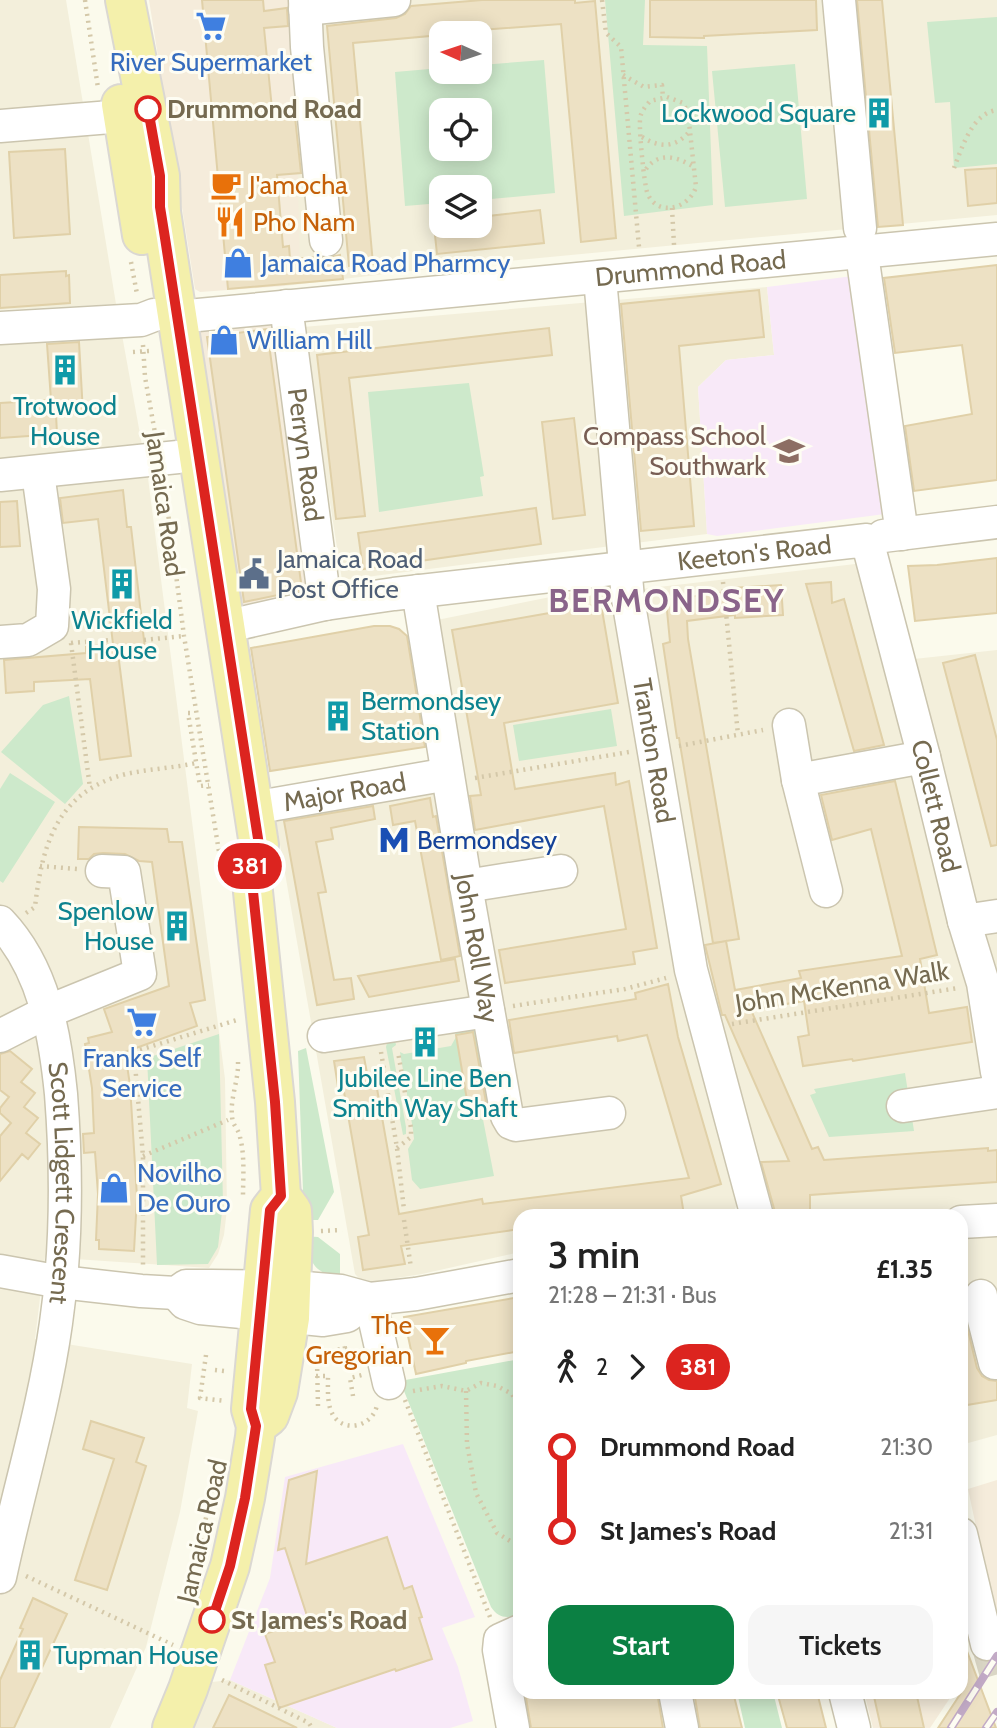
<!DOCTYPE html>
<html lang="en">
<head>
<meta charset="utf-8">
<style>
  :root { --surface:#fff; --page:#f6f6f6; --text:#222; --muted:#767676; --accent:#0b8043 }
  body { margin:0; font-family:Cabin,sans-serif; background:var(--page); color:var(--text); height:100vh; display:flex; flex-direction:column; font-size:26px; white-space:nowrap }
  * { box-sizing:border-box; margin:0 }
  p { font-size:23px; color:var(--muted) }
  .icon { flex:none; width:38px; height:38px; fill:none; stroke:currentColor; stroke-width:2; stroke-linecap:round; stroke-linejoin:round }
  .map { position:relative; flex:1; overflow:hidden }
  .sheet { position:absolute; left:513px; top:1209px; width:455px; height:490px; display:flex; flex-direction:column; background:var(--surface); border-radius:21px; box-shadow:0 4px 18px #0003 }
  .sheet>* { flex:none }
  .badge { padding:0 14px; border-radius:23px; font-size:24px; line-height:46px }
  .needle { width:46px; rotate:273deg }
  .fabs { position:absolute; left:429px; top:21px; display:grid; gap:14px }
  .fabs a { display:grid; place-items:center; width:63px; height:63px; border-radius:14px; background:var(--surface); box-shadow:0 4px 18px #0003; font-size:35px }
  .map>.badge { position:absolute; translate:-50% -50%; box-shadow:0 0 0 4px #fff }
  .legs { display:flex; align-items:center; gap:10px; height:77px; padding:0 35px; font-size:23px }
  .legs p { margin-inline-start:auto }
  .headline { display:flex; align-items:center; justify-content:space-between; height:119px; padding:0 35px }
  h1 { font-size:38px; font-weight:600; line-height:52px }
  .button { display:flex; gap:14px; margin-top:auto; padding:14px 35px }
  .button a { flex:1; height:80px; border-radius:21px; background:var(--accent); color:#fff; font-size:28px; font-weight:600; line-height:80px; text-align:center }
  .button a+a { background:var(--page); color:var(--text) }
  ul { padding:0 35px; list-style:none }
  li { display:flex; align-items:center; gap:24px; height:84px; font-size:26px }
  li i { display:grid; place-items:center; width:10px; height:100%; margin:0 9px; background:currentColor }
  li i::after { content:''; width:18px; height:18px; margin:-9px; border:5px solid; border-radius:50%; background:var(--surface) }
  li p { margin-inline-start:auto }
  li:first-child i { background:linear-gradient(#0000 50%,currentColor 0) }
  li:last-child i { background:linear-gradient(currentColor 50%,#0000 0) }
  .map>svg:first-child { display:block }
</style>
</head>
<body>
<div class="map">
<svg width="997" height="1728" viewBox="0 0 997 1728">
  <rect width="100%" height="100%" fill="#fbfaec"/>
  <path fill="#f3efdb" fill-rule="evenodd" d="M0 0H66L116 304 0 310Z
    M294 0H997V215L443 267 285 286ZM441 33H480V72H441ZM441 110H480V149H441ZM441 187H480V226H441Z
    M767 287 774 355 726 360 698 387 707 534 342 580 303 327Z
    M120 324 148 478 225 1079 227 1209 224 1235 218 1254 209 1268 45 1257 35 1339 192 1364 187 1408 198 1411 180 1512 146 1647 110 1728H0V331Z
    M872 562 914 659 997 650V1435L961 1445V1216H763L724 1044 633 590Z
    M605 586 613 596 738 1202 732 1216H520V1252L422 1274 364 1283 355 1274 275 816 460 786 432 621Z
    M230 1680 337 1728H192L212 1682Z"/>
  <path fill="#f5ecdb" d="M149 0H294L300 274 284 276 285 286 200 292 195 289Z
    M276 324 310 597 241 605 198 331Z
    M997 1480V1625L968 1489Z
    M864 1692H954L930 1728H873Z"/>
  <path fill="#f8e9f8" d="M853 276 885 514 717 536 707 534 698 387 726 360 774 355 767 287Z
    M403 1444 475 1617 442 1628 458 1667 473 1721 450 1728H337L230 1680 270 1578 285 1477Z"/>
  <path fill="#cde9cb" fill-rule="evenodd" d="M605 0H645L643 45 707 46 713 205 624 216Z
    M997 17V164L954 168 950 102 935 103 927 22Z
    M544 60 555 193 480 200V187H441V203L405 206 395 72 441 68V72H480V65ZM441 110H480V149H441Z
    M795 64 807 199 725 207 712 71Z
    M469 383 484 476 480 477 483 496 379 512 368 392Z
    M69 696 83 784 65 804 1 752 43 705Z
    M611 709 617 746 519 761 513 725Z
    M10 773 55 802 3 883 0 881V789Z
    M475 1027 487 1102 480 1104 494 1176 420 1189 412 1180 408 1149 414 1139 413 1130 400 1052 404 1054 451 1046 456 1037 455 1029Z
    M219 1034 223 1203 218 1247 208 1264 157 1265 147 1058Z
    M395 1040 396 1045 392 1048 406 1127V1134L403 1135 386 1047 387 1043Z
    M306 1048 334 1192 318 1220H304L298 1051Z
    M905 1073 914 1131 829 1137 810 1095 816 1093 814 1089Z
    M304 1236 318 1237 340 1254V1277C311 1272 312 1263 304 1236Z
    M520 1359V1615C507 1618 499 1619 491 1607L400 1381Z
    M737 1692H773L782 1728H745Z"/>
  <path fill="#ede1c4" stroke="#e0d0a8" stroke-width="2" d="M202 0H263L264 11 287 8 288 26 264 28 273 119 295 117 301 173 277 175 283 247 289 246 290 259 318 257 327 258 340 255 343 279 228 289Z
    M482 0H575V3L595 1 616 238 581 242 561 24 441 33V35L353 43 373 264 349 266 327 26 396 18 405 14 411 6Z
    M650 0H816L817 30 704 36V38L650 37Z
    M857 0H882L903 225 878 227Z
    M65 149 70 234 14 238 9 152Z
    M997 168V203L968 206 965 170Z
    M540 210 544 243 437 254 434 226H480V217Z
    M997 265V480L914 491 905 426 972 414 962 345 895 353 884 278Z
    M66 271V276L69 275 70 303 0 308V275Z
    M759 290 764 337 679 346 694 526 641 531 621 304Z
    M549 328 552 355 349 378 365 516 336 519 317 355Z
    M267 329 302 590 244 602 207 337Z
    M79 342 83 413 56 414 57 434 0 438V403L51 400 47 344Z
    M574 418 585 515 553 519 542 422Z
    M123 490 127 527H131L145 649 118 653 131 756 100 760 90 679 34 682V691L6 693 4 660 86 653V647L113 644 98 519 63 523 60 498Z
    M17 501 20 546 0 547V502Z
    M536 508 541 544 363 569 358 533Z
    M997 558V613L915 621 908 566 937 565Z
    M831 582 832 603 844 599 884 745 854 751 806 584Z
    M781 585 783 615 735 618V615L687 621 688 639 739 939 713 943 679 738H677L663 644 670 642 666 600 734 591 733 588Z
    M601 604 618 703 504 723 515 789 615 773 616 785 629 781 657 948 633 952 635 964 505 983 499 950 626 929 604 806 475 830 470 796 481 795 452 630Z
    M374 626H390L399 629 407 636 425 747 270 771 251 648Z
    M975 655 997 740V845L991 846 943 663Z
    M895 781 937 955 920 959 929 1013 967 1007 972 1042 853 1061 852 1059 803 1066 798 1037 809 1035 804 1001 751 1010 812 1149 818 1147 824 1160 988 1148V1151L997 1150V1182L810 1195V1211L775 1212 761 1162 789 1161 725 1015H722L705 945 726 941 735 990 801 978 799 971 902 956 871 829 832 840 821 795Z
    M430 798 433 817 436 816 460 956 441 960 415 821 393 825 390 806Z
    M373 806 375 819 331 828 333 839 316 842 326 892 318 893 334 980 351 978 354 999 317 1005 284 821Z
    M79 827 167 829 169 842H182L205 1000 190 1003 197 1026 125 1052 130 1085 137 1197 134 1251 99 1249V1240H96L98 1194 95 1152 84 1153 83 1134 94 1133 92 1088 85 1044 89 1043 88 1038 112 1032 104 1009 169 986 152 862 139 861 125 854 103 853 94 854 89 859H78Z
    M455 959 459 981 369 997 358 976Z
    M668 984 678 1037 721 1184 681 1196 684 1215 520 1216V1229L401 1246 405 1264 363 1270 358 1237 369 1235 344 1092 339 1093 334 1061 364 1057 369 1084 376 1083 399 1214 482 1199 483 1204 689 1178 647 1035 618 1041 617 1036 514 1053 509 1020 636 999 635 993Z
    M473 1032 486 1102 468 1106 456 1035Z
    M10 1051 32 1069 21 1082 35 1093 24 1107 38 1118 26 1133 40 1144 28 1159 22 1154 0 1181V1136L11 1123 0 1113V1108L9 1097 0 1090V1054Z
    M963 1292 966 1322 977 1368 982 1376 989 1380 997 1381V1400L961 1406V1293Z
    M520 1297V1351L466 1361V1363L416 1374 404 1317Z
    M91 1421 144 1438 136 1462 146 1466 107 1590 75 1580 114 1459 83 1449Z
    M317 1471 306 1564 387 1537 404 1589 412 1586 422 1617 419 1618 432 1659 396 1671 395 1669 279 1708 265 1665 275 1662 265 1634 308 1619 285 1548 278 1550 289 1480Z
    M33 1598 67 1614 14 1728H0V1680L23 1629 20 1628Z
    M961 1638H962L996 1728H938L961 1693Z
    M525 1692H657L663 1728H531Z
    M694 1692H733L742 1728H700Z
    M777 1692H817L826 1728H787Z
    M873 1692H916L924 1728H881Z
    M229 1695 297 1728H213Z"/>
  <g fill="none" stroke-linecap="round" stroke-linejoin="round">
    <path stroke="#dad6c5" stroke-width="32" stroke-dasharray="32 16" stroke-linecap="butt" d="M987 1644 997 1679"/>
    <g stroke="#cbc5af" stroke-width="35">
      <g id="minor">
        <path d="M305 0 307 47 326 240"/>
        <path d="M839 0 860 228"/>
        <path d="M305 9 394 0"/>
        <path d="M0 126 123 116"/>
        <path d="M862 254 902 534"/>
        <path id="s1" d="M600 278 628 599 691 970 757 1216"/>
        <path id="s2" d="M286 306 325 604"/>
        <path id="s3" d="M177 317 997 239"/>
        <path d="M0 328 141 320 154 315"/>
        <path d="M0 475 178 457"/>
        <path d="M883 536 997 522"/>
        <path id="s4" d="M418 591 466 886 507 1116 511 1123 516 1125 609 1113"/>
        <path id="s5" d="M224 627 325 604 394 594 867 540 924 757 964 921 983 983 997 1072"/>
        <path d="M0 642 28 640 52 626 54 589 38 473"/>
        <path d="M789 725 798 780 826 891"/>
        <path d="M798 780 924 757"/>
        <path id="s6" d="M253 808 437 776"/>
        <path d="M466 886 561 871"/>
        <path d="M964 921 997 916"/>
        <path id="s7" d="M0 922C44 968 55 1034 61 1094 67 1171 67 1246 56 1323 44 1409 18 1492 0 1577"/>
        <path d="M0 1036 49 1011 140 974 124 872 102 871"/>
        <path d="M324 1036 488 1011"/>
        <path d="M903 1106 997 1092"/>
        <path d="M961 1222 997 1220"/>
        <path d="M0 1271 61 1282 141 1291 176 1293 186 1286H211L293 1287 341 1291 370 1299 416 1294 520 1275"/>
        <path d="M176 1293 185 1303 200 1308 323 1320 347 1316 370 1299"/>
        <path d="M981 1296 984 1320 995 1363"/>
        <path d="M370 1299 389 1383"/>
        <path d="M961 1534 987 1644"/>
        <path d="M675 1692 682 1728"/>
        <path d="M845 1692 854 1728"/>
        <path d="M513 1728 499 1650 500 1640 520 1631"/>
      </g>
    </g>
    <g stroke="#dbd8d2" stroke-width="42">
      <path id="major" d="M125 0 160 176 161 212 259 845 250 863 275 1102 281 1196 292 1211 293 1232 290 1318 278 1392 269 1416 256 1426
        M121 104 142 235
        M172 1728 188 1689 230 1566 245 1498 255 1437 256 1426 251 1409 270 1210 281 1196"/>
    </g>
    <path stroke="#d4c8a9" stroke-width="4.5" stroke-dasharray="2 5" stroke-linecap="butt" d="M85 0 98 88
      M602 0 606 33 621 47 639 247
      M623 75 644 87 662 85 663 98
      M667 97 683 103 688 113 696 187C689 209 656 218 647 192 644 182 639 131 640 120 640 113 645 107 650 101Z
      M642 137C660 148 675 148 689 132
      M954 168C962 148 972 113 997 110
      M646 169C659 151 678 157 694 167
      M672 208 674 245
      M131 262 137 294
      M143 345 145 377 155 433
      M133 352 149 351
      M164 482 184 636 220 858
      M723 582 738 735
      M144 640 184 636
      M71 643 90 788
      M71 643 113 640
      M190 713H188L200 786 209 785
      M679 746 763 730
      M475 778 629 752
      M40 866 77 869
      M26 913 35 907C42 845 57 791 126 774 149 769 173 768 196 763
      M513 1006 625 989 666 978
      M732 1024 958 988
      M381 1052 397 1148 404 1210
      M134 1053 143 1156V1265
      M120 1056 237 1020
      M238 1062C239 1081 228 1102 233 1122 235 1127 239 1131 240 1137 245 1156 243 1177 243 1197
      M397 1148 411 1137V1128L398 1052
      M143 1156 228 1120
      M404 1220 411 1268
      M321 1231 342 1230
      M206 1355 200 1398 225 1401
      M215 1370 224 1371
      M316 1376H328C328 1386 327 1401 331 1411 341 1435 373 1427 377 1405
      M413 1391 442 1386 466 1391 481 1383 497 1386 512 1394 520 1409
      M466 1391 467 1444 476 1493 497 1533 520 1547
      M353 1396 350 1378 362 1375
      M405 1400 490 1617
      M318 1406 317 1361 324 1353 345 1348 344 1342
      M193 1574 217 1470
      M26 1576 173 1645
      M222 1680 309 1723 312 1728"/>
    <use href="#minor" stroke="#fff" stroke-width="32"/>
    <use href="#major" stroke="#f4f0ab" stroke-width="38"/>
    <g stroke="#c2aac6" stroke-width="8">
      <path id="rail" d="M951 1728 997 1656
        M986 1728 997 1712"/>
    </g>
    <use href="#rail" stroke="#fefdf3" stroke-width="5" stroke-dasharray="16" stroke-linecap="butt"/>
  </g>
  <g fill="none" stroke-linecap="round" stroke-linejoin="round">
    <g stroke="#fff" stroke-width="16">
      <path id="line-1" d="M148 109 160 176V207L165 238 259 845 250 863 275 1102 281 1196 270 1210 251 1409 256 1426 245 1498 230 1566 212 1620"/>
    </g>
    <use href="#line-1" stroke="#dc241f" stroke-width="10"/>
  </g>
  <defs>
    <g id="supermarket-bare" transform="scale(2.415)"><path d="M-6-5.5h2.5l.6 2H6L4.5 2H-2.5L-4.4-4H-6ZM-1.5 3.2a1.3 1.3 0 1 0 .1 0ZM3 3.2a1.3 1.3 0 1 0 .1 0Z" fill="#3f7fe0" stroke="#fefdf3" stroke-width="2.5" paint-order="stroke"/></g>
    <g id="building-bare" transform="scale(2.415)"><path d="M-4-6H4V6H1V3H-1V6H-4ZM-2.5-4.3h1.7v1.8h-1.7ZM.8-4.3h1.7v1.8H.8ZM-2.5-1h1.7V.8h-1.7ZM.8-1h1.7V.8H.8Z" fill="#0f9aa8" stroke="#fefdf3" stroke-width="2.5" paint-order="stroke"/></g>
    <g id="cafe-bare" transform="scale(2.415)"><path d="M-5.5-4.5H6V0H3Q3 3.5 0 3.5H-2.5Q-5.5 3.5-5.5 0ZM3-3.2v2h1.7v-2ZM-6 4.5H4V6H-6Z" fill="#e8710a" stroke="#fefdf3" stroke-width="2.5" paint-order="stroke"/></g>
    <g id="restaurant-bare" transform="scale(2.415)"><path d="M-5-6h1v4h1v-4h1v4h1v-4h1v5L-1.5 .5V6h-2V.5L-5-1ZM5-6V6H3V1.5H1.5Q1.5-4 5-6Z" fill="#e8710a" stroke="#fefdf3" stroke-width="2.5" paint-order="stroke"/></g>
    <g id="shop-bare" transform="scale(2.415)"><path d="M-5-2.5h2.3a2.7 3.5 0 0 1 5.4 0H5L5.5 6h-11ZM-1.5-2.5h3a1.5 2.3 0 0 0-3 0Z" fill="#3f7fe0" stroke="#fefdf3" stroke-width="2.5" paint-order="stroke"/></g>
    <g id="university-bare" transform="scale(2.415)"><path d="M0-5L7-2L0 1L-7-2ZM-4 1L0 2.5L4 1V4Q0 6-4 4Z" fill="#8d6e63" stroke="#fefdf3" stroke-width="2.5" paint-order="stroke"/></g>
    <g id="civic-bare" transform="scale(2.415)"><path d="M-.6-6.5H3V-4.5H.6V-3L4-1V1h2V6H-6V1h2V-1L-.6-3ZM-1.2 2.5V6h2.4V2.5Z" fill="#5c6f8a" stroke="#fefdf3" stroke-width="2.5" paint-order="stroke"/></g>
    <g id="metro-bare" transform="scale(2.415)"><path d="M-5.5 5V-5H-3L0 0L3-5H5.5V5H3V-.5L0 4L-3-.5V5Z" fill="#1a4fb4" stroke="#fefdf3" stroke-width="2.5" paint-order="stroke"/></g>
    <g id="bar-bare" transform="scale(2.415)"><path d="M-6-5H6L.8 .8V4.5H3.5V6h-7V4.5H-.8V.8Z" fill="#e8710a" stroke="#fefdf3" stroke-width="2.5" paint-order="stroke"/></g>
  </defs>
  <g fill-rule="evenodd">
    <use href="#supermarket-bare" x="211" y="26"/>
    <use href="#building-bare" x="879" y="113"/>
    <use href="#cafe-bare" x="226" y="185"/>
    <use href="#restaurant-bare" x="230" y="222"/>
    <use href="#shop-bare" x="238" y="263"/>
    <use href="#shop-bare" x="224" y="340"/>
    <use href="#building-bare" x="65" y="370"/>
    <use href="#university-bare" x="789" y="451"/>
    <use href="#civic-bare" x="254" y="574"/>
    <use href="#building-bare" x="122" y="584"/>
    <use href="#building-bare" x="338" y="716"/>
    <use href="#metro-bare" x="394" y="840"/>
    <use href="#building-bare" x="177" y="926"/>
    <use href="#supermarket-bare" x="142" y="1022"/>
    <use href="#building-bare" x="425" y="1042"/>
    <use href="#shop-bare" x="114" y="1188"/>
    <use href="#bar-bare" x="435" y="1340"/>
    <use href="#building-bare" x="30" y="1655"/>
  </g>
  <g fill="#fff" stroke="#dc241f" stroke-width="3.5">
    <circle cx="148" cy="109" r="12"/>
    <circle cx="212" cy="1620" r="12"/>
  </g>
  <g text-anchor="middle" stroke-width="6" stroke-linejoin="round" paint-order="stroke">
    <g font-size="26" fill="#366cbe" stroke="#fefdf3" text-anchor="start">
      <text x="211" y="71" text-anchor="middle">River Supermarket</text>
      <text x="261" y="272">Jamaica Road Pharmcy</text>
      <text x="247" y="349">William Hill</text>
      <text x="142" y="1067" text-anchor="middle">Franks Self<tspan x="142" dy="30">Service</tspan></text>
      <text x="137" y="1182">Novilho<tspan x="137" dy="30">De Ouro</tspan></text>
    </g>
    <g font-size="26" font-weight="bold" fill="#756a50" stroke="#fefdf3" text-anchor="start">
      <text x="167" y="118">Drummond Road</text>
      <text x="231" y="1629">St James's Road</text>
    </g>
    <g font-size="26" fill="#0d838f" stroke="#fefdf3">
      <text x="856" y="122" text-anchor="end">Lockwood Square</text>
      <text x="65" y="415">Trotwood<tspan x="65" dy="30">House</tspan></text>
      <text x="122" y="629">Wickfield<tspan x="122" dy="30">House</tspan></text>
      <text x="361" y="710" text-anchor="start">Bermondsey<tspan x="361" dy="30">Station</tspan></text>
      <text x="154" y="920" text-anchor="end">Spenlow<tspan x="154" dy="30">House</tspan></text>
      <text x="425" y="1087">Jubilee Line Ben<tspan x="425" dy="30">Smith Way Shaft</tspan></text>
      <text x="53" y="1664" text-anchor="start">Tupman House</text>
    </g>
    <g font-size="26" fill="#c56008" stroke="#fefdf3" text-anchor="start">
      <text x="249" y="194">J'amocha</text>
      <text x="253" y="231">Pho Nam</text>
      <text x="412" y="1334" text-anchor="end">The<tspan x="412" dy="30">Gregorian</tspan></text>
    </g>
    <g font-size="26" fill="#756a50" stroke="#fefdf3">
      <text dy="9" stroke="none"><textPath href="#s3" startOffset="516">Drummond Road</textPath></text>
      <text dy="9" stroke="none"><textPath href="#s2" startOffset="150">Perryn Road</textPath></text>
      <text transform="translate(165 504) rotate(82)" y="9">Jamaica Road</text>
      <text dy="9" stroke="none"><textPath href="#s5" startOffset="536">Keeton's Road</textPath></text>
      <text dy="9" stroke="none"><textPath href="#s1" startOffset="476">Tranton Road</textPath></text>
      <text dy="9" stroke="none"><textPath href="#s6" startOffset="93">Major Road</textPath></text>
      <text dy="9" stroke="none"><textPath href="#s5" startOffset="924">Collett Road</textPath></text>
      <text dy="9" stroke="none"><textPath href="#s4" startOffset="362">John Roll Way</textPath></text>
      <text transform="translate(842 987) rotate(-9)" y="9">John McKenna Walk</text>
      <text dy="9" stroke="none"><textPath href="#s7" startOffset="275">Scott Lidgett Crescent</textPath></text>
      <text transform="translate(202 1531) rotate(-77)" y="9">Jamaica Road</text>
    </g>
    <g font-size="26" fill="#785e54" stroke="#fefdf3" text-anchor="end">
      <text x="766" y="445">Compass School<tspan x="766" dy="30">Southwark</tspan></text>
    </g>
    <g font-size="26" fill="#4e5e75" stroke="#fefdf3" text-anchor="start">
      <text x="277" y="568">Jamaica Road<tspan x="277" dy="30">Post Office</tspan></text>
    </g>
    <g font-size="26" fill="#164399" stroke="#fefdf3" text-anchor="start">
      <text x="417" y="849">Bermondsey</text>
    </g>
    <g font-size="33" font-weight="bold" letter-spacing="2" fill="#8a648a" stroke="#fefdf3">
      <text x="667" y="612">BERMONDSEY</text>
    </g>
  </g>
</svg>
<div class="fabs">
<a><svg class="needle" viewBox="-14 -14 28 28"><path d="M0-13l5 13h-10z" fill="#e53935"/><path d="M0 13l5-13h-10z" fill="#767676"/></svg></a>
<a><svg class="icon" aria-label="locate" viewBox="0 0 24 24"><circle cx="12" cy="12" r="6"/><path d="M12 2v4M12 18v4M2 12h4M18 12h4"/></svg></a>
<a><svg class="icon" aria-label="layers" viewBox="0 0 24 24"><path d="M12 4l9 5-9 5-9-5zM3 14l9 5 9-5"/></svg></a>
</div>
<b class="badge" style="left:250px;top:866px;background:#dc241f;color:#fff">381</b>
<section class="sheet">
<div class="headline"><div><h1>3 min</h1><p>21:28 – 21:31 · Bus</p></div><b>£1.35</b></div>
<div class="legs"><svg class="icon" aria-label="walk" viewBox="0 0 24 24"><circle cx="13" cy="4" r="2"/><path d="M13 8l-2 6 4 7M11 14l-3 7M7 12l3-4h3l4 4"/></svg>2<svg class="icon" aria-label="forward" viewBox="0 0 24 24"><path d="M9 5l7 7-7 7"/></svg><b class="badge" style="background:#dc241f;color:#fff">381</b></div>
<ul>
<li><i style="color:#dc241f"></i><b>Drummond Road</b><p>21:30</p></li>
<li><i style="color:#dc241f"></i><b>St James's Road</b><p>21:31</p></li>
</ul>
<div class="button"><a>Start</a><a>Tickets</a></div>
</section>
</div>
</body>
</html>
